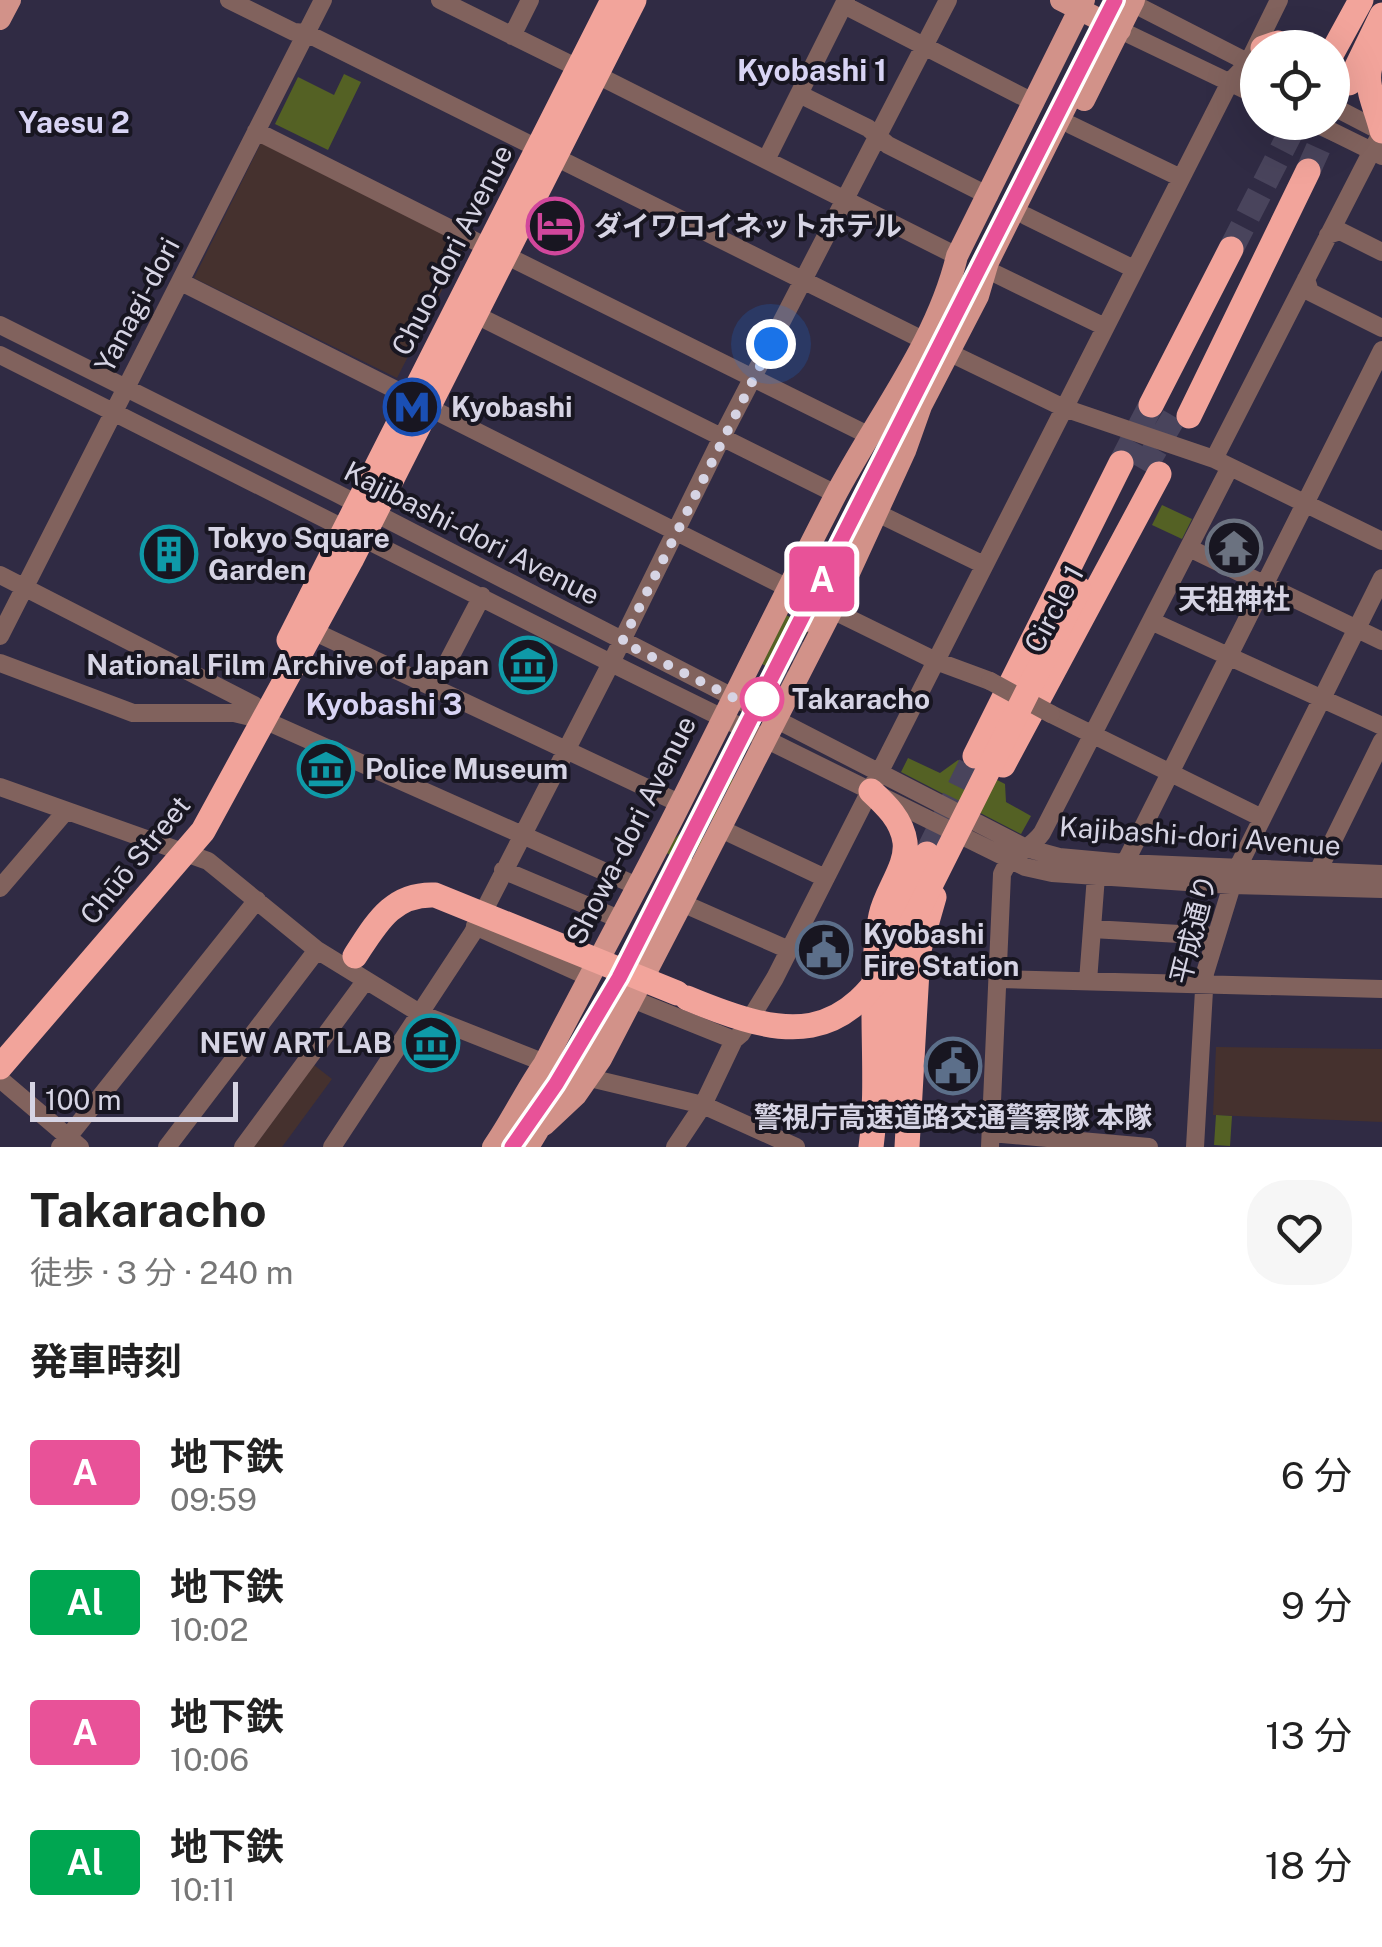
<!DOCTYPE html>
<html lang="ja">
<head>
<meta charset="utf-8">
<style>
  :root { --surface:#fff; --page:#f6f6f6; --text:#222; --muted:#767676 }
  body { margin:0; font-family:"Public Sans","Noto Sans JP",sans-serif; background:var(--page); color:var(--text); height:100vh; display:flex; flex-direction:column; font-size:38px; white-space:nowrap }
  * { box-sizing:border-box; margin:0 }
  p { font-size:32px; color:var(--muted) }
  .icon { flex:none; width:55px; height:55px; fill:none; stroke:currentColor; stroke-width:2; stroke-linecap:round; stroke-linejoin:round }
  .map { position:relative; height:1147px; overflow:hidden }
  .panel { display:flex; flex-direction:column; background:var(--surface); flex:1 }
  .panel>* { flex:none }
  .badge { padding:0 20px; border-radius:8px; font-size:35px; line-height:65px }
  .tools { position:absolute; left:1240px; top:30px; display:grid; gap:20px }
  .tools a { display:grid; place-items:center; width:110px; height:110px; border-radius:50%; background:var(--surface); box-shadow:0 10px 40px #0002; font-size:50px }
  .scale { position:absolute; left:30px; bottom:25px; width:208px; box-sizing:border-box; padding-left:10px; border:5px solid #d6d4e4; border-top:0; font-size:28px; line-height:35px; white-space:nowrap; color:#d6d4e4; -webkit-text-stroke:8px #181621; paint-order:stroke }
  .you { position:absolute; width:50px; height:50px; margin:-25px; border:8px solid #fff; border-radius:50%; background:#1a73e8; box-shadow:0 0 0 15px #1a73e833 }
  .map>.badge { position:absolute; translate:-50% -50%; box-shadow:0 0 0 5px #fff }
  h2 { padding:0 30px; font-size:38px; line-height:90px }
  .round { display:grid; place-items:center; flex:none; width:105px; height:105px; border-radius:40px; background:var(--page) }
  .headline { display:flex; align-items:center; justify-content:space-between; height:170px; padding:0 30px }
  h1 { font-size:48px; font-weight:700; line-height:75px }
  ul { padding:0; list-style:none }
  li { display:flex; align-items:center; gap:30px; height:130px; padding:0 30px }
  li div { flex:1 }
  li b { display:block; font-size:38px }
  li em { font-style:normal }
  li .badge { min-width:110px; font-weight:700; text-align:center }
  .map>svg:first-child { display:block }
</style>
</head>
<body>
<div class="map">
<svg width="1382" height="1147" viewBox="0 0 1382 1147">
  <rect width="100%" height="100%" fill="#302b44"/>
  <path fill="#45312e" d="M262 141 466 243 397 378 194 278Z
    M1216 1047 1382 1049V1122L1213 1115Z
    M314 1065 332 1079 282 1147H254Z"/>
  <path fill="#546124" d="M344 74 361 82 328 150 275 124 298 77 334 95Z
    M1162 505 1192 519 1182 539 1152 525Z
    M786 615 811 627 779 673 760 663Z
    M908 758 940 773 958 760 1005 784 1006 802 1031 816 1021 834 901 772Z
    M720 759 739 768 690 866 663 851 686 827Z
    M1216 1115 1232 1116 1230 1146 1214 1145Z"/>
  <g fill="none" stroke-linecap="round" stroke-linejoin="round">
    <path stroke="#49445c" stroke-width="22" stroke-dasharray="22 11" stroke-linecap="butt" d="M1081 76 1120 0
      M683 865 805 621"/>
    <path stroke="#49445c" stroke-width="25" stroke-dasharray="25 12" stroke-linecap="butt" d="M1308 171 1330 122
      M1231 249 1296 122
      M1121 463 1151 405
      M1143 470 1178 410
      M927 854 975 756"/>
    <path stroke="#81625d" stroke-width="18" d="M229 0 294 32 306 33 923 340
      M440 0 578 68
      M1132 3 1257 67
      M844 5 1035 103
      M1120 30 1258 96
      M512 36 530 0
      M595 74 957 256
      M799 94 868 128 888 145 989 196
      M1332 106 1382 132
      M1313 122 1382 156
      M1071 125 1181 178
      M256 131 487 247
      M766 160 846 0
      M1026 216 1134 269
      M1328 235 1340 231 1382 252
      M503 254 868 435
      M996 274 1105 327
      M1306 279 1310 292 1382 328
      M181 282 410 397
      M474 314 836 494
      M0 325 336 493 1026 848 1059 857 1125 863 1382 874
      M948 352 1064 408 1214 459 1382 541
      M0 355 611 663 1025 867 1052 873 1231 885 1382 889
      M426 406 788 588
      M1214 459 1382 131
      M875 512 984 565
      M1189 548 1382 641
      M0 575 254 705 264 720
      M832 610 936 661 990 681
      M1151 621 1382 726
      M313 631 681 804
      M0 636 323 0
      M0 663 133 713H234L264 720 637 886
      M434 688 482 596
      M1051 714 1262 818
      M0 787 208 861 317 950 421 1014 573 1074 703 1105 796 1147
      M719 828 825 878
      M1125 863 1382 350
      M503 870 619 919
      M1317 873 1382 741
      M0 888 66 811
      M682 903 789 950
      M475 926 589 977
      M1092 929 1215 936
      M999 979 1382 989
      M1088 981 1096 876
      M632 999 734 1040
      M0 1079 80 1147
      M991 1133 1149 1147
      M60 1147 257 900
      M167 1147 317 950
      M243 1147 366 980
      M332 1147 472 934 611 663 722 437 948 0
      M675 1147 703 1105 734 1040 741 1034 775 978 1230 82 1248 63 1279 0
      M990 1147 1002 874C1012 851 1029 851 1042 833L1230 467
      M1195 1147 1205 973 1237 869 1382 578"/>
    <path stroke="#d29289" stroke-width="22" d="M1061 0 1120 30
      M0 19 10 0
      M1084 100 1134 0
      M805 621 857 517
      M544 1125 576 1095 601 1059 682 903 832 610 905 451 921 406 978 296 988 262 1081 76
      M493 1147C512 1120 525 1091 544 1064 589 976 637 890 681 802 732 701 782 599 834 498 875 419 936 344 957 256L1084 0
      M528 1147 586 1051 683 865"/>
    <path stroke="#f2a49b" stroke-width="25" d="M1263 48 1278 43 1290 48
      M1332 53 1361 0
      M1349 83 1382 15
      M1382 131C1373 96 1357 75 1382 43
      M1151 405 1231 249
      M1189 416 1308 171
      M289 640 613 0
      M975 756 1121 463
      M1003 765 1159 474
      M0 1067 203 831 351 560 634 0
      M891 1112C901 1019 886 943 927 854
      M871 1147C881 1073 866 985 881 915 886 891 908 866 905 842 902 820 886 805 871 791
      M907 1147 918 953 934 897"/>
    <path stroke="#81625d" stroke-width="18" d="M990 681 1051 714"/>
    <path stroke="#f2a49b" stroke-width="25" d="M355 956C376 924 392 893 435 895L677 993
      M687 998C788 1040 845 1048 903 940L1079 589"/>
  </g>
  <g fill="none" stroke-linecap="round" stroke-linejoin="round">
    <g stroke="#fff" stroke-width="22">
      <path id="line" d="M512 1147 556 1084 619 978 1115 0"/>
    </g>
    <use href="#line" stroke="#e85298" stroke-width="15"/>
    <path stroke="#d6d4e4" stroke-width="10" stroke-dasharray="0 18" d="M762 699 754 708 622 642 771 344"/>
  </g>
  <defs>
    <g id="hotel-ring" transform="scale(2.875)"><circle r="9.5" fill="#181621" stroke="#d1479c" stroke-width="1.5"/><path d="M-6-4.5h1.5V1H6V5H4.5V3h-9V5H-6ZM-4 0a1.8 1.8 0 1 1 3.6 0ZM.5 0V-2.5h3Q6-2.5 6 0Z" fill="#d1479c"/></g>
    <g id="metro-ring" transform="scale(2.875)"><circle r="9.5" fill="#181621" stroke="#1a4fb4" stroke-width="1.5"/><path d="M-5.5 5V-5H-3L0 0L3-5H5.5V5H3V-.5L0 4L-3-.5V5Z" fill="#1a4fb4"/></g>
    <g id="temple-ring" transform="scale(2.875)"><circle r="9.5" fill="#181621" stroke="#6b7280" stroke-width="1.5"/><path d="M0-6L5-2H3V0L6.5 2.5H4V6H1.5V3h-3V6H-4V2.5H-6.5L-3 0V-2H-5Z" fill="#6b7280"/></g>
    <g id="building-ring" transform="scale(2.875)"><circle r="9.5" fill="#181621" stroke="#0f9aa8" stroke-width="1.5"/><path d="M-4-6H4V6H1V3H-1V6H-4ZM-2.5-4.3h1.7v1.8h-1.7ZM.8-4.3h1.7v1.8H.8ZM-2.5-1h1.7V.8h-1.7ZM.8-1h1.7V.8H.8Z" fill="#0f9aa8"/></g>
    <g id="museum-ring" transform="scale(2.875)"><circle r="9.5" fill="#181621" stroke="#0f9aa8" stroke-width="1.5"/><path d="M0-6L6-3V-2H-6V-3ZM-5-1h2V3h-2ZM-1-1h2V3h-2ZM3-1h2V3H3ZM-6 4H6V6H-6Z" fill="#0f9aa8"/></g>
    <g id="civic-ring" transform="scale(2.875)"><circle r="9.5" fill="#181621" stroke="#5c6f8a" stroke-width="1.5"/><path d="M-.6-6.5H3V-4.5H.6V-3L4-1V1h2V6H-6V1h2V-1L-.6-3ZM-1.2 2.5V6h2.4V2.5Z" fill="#5c6f8a"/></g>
  </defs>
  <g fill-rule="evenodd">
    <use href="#hotel-ring" x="555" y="226"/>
    <use href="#metro-ring" x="412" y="407"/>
    <use href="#temple-ring" x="1234" y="548"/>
    <use href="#building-ring" x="169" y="554"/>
    <use href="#museum-ring" x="528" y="665"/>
    <use href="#museum-ring" x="326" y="769"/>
    <use href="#civic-ring" x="824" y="950"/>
    <use href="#museum-ring" x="431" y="1043"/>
    <use href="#civic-ring" x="953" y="1066"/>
  </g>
  <circle fill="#fff" stroke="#e85298" stroke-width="5" cx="762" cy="699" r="20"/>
  <g text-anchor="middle" stroke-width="8" stroke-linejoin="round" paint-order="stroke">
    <g font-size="28" font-weight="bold" fill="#d6d4e4" stroke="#181621" text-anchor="start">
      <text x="594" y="236">ダイワロイネットホテル</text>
      <text x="451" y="417">Kyobashi</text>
      <text x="208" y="548">Tokyo Square<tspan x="208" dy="32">Garden</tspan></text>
      <text x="1234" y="609" text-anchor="middle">天祖神社</text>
      <text x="489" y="675" text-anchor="end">National Film Archive of Japan</text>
      <text x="365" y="779">Police Museum</text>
      <text x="863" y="944">Kyobashi<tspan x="863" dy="32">Fire Station</tspan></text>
      <text x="392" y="1053" text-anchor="end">NEW ART LAB</text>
      <text x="953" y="1127" text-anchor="middle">警視庁高速道路交通警察隊 本隊</text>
    </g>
    <g font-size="28" fill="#d6d4e4" stroke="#181621">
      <text transform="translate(452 250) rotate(-63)" y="10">Chuo-dori Avenue</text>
      <text transform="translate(137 305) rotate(-62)" y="10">Yanagi-dori</text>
      <text transform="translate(472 533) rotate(27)" y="10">Kajibashi-dori Avenue</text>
      <text transform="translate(1054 609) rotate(-62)" y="10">Circle 1</text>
      <text transform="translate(631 830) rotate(-63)" y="10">Showa-dori Avenue</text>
      <text transform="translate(1200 836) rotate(4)" y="10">Kajibashi-dori Avenue</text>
      <text transform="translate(135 860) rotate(-51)" y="10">Chūō Street</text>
      <text transform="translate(1193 929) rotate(-76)" y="10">平成通り</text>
    </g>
    <g font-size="28" font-weight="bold" fill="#d6d4e4" stroke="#181621" text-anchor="start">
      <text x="792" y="709">Takaracho</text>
    </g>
    <g font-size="30" font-weight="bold" fill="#d8d4f4" stroke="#181621">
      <text x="812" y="81">Kyobashi 1</text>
      <text x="74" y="133">Yaesu 2</text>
      <text x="384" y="715">Kyobashi 3</text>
    </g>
  </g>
</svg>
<div class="tools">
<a><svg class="icon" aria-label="locate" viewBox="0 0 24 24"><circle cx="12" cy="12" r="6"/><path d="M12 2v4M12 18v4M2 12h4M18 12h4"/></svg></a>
</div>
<div class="scale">100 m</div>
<div class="you" style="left:771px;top:344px"></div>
<b class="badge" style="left:822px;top:579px;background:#e85298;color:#fff">A</b>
</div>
<section class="panel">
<div class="headline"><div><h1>Takaracho</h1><p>徒歩 · 3 分 · 240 m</p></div><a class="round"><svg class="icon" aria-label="heart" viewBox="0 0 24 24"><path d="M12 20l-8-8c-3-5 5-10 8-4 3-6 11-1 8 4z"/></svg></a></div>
<h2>発車時刻</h2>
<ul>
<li><span class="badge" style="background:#e85298;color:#fff">A</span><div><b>地下鉄</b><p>09:59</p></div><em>6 分</em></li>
<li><span class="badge" style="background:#00a651;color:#fff">Al</span><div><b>地下鉄</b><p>10:02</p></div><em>9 分</em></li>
<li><span class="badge" style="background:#e85298;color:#fff">A</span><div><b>地下鉄</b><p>10:06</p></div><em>13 分</em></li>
<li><span class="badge" style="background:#00a651;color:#fff">Al</span><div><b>地下鉄</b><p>10:11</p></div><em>18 分</em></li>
</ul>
</section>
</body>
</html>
